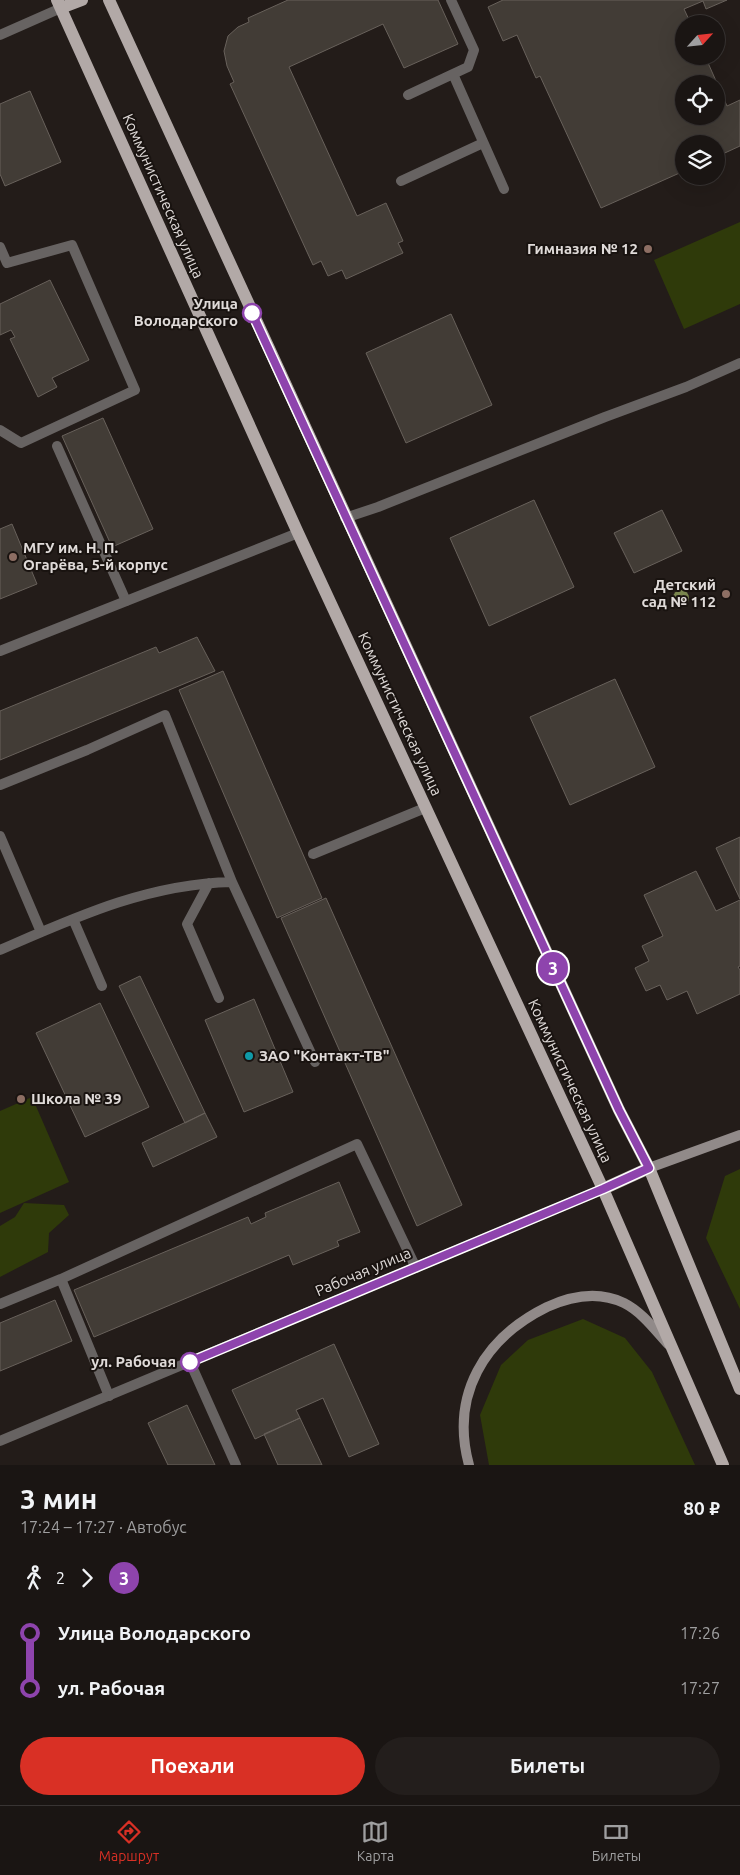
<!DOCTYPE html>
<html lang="ru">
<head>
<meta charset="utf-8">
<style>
  :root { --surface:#1a1513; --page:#231e1c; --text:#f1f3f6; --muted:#9f9fa0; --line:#383433; --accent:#d93025 }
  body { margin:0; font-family:Ubuntu,sans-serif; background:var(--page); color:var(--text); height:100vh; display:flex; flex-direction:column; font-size:19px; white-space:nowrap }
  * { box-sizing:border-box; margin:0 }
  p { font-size:16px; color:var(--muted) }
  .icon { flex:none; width:28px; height:28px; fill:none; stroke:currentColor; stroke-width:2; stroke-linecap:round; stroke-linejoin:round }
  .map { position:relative; height:1465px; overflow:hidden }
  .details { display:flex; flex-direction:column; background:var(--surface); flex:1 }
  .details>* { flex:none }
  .badge { padding:0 10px; border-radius:16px; font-size:18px; line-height:32px }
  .needle { width:32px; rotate:63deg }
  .fabs { position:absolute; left:675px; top:15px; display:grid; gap:10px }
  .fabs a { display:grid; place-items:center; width:50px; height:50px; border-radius:50%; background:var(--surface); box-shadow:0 5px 20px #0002,0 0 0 1px var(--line); font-size:25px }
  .map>.badge { position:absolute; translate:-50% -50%; box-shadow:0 0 0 2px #fff }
  .legs { display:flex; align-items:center; gap:8px; height:55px; padding:0 20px; font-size:16px }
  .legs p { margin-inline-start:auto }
  .summary { display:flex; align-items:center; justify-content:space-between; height:85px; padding:0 20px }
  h1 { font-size:28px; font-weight:600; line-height:38px }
  .primary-button { display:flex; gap:10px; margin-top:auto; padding:10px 20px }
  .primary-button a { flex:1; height:58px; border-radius:30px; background:var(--accent); color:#fff; font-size:20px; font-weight:600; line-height:58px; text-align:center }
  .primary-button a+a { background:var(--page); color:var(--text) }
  ul { padding:0 20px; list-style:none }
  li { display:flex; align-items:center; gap:18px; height:55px; font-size:19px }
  li i { display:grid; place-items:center; width:8px; height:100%; margin:0 6px; background:currentColor }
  li i::after { content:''; width:12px; height:12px; margin:-6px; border:4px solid; border-radius:50%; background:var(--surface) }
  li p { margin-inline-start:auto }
  li:first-child i { background:linear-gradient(#0000 50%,currentColor 0) }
  li:last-child i { background:linear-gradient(currentColor 50%,#0000 0) }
  .dock { display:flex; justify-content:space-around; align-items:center; height:70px; border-top:1px solid var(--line); background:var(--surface); font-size:14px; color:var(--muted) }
  .dock a { display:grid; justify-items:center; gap:2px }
  .dock .active { color:var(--accent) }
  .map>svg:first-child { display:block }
</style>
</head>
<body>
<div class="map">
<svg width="740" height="1465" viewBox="0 0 740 1465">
  <rect width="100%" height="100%" fill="#231c19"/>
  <path fill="#2f3a0a" d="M740 222V304L684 329 654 260Z
    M32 1097 69 1182 0 1213V1111Z
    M740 1169V1309L706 1238 725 1176Z
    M24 1203 64 1205 69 1215 49 1233 48 1252 0 1277V1226L15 1217Z
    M583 1319 625 1338 652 1372 695 1465H489L480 1415 501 1365 528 1340Z"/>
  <path fill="#423c36" stroke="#68615b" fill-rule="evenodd" d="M288 0H438L458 44 404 68 383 24 289 67 357 216 386 203 403 241 398 243 403 253 346 279 342 270 328 276 321 261 313 265 230 84 234 82 227 66 224 51 228 36 238 27 249 22 248 18Z
    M503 0H727L706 9 703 1 684 9 691 24H684V56H705L727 106 740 100V146L716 157V144H684V171L601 208 540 76 536 78 517 35 503 41 488 7ZM684 84H716V116H684Z
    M30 91 61 162 5 186 0 174V104Z
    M50 280 89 360 52 378 57 387 38 397 10 339 15 337 11 330 0 335V304Z
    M451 314 492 405 406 443 366 353Z
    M103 418 153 529 112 547 62 436Z
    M534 500 574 587 489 626 450 538Z
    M662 510 682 551 634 573 614 533Z
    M12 524 37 584 0 599V529Z
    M197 637 215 671 0 760V711L156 647 159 653Z
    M223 671 322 898 277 918 179 690Z
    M615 679 655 767 570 805 530 717Z
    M740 837V899L716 848Z
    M696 871 716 911 740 900V966L738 967 740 970V994L697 1014 687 991 667 1000 660 985 646 991 635 968 649 961 642 946 663 936 644 895Z
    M326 898 462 1205 417 1226 281 918Z
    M140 976 205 1113 185 1123 119 986Z
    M254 999 293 1092 244 1112 205 1020Z
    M100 1003 149 1107 85 1137 36 1033Z
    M205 1113 217 1137 153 1167 142 1143Z
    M339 1182 360 1232 337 1241 339 1246 293 1265 289 1255 94 1337 74 1290 248 1217 251 1224 266 1217 265 1213Z
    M55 1300 72 1341 0 1371V1323Z
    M334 1344 379 1444 349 1457 323 1398 296 1410 300 1418 255 1439 232 1390Z
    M187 1405 215 1465H168L148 1423Z
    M300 1418 322 1465H278L264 1434Z"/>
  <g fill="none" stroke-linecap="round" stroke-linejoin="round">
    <path stroke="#676362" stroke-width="10" d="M453 74 504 189
      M408 95 468 67 474 50 451 0
      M401 181 483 143
      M0 247 7 263 72 245 135 390 21 443 0 430
      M57 446 126 601
      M345 518 378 507 605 417 686 387 740 363
      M0 785 87 750 165 715 232 882
      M0 836 41 932
      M313 854 425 808
      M209 883 187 924 219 998
      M73 919 102 986
      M0 950C76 917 147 884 232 882L315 1062
      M61 1279 109 1396
      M0 1304 61 1279 357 1144 416 1268
      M190 1362 236 1465"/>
    <path stroke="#676362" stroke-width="10" d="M0 35 61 8
      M0 651 298 533
      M0 1441 603 1189"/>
    <path stroke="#918a89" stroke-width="10" d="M649 1168 740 1135
      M469 1465C450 1395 484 1338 547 1307 571 1296 599 1291 624 1303 642 1312 655 1330 668 1344"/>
    <path stroke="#b2a9a7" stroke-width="12" d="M57 0 298 533 603 1189 723 1465
      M109 0 619 1110 649 1168 740 1389
      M61 8 82 0
      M603 1189 649 1168"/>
  </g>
  <circle fill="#7a864e" cx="681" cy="598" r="8"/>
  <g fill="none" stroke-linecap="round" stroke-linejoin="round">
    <g stroke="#fff" stroke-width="11">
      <path id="line-1" d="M190 1362 603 1189 649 1168 619 1110 252 313"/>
    </g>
    <use href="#line-1" stroke="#8e44ad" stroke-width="8"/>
  </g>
  <g fill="#8d6e63" stroke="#191310" stroke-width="2">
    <circle cx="648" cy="249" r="5"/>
    <circle cx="13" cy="557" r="5"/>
    <circle cx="726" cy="594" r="5"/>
    <circle cx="21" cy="1099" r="5"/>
  </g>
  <g fill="#fff" stroke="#8e44ad" stroke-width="2.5">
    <circle cx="252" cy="313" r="9"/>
    <circle cx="190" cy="1362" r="9"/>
  </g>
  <circle fill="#0f9aa8" stroke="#191310" stroke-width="2" cx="249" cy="1056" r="5"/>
  <g text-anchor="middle" stroke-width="4" stroke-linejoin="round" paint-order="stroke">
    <g font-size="15" fill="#e0dbd9" stroke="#191310">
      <text transform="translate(163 196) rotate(66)" y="5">Коммунистическая улица</text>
      <text transform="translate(400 714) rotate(65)" y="5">Коммунистическая улица</text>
      <text transform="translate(570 1081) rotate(65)" y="5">Коммунистическая улица</text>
      <text transform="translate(363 1272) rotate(-23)" y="5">Рабочая улица</text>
    </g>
    <g font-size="15" font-weight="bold" fill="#e0dbd9" stroke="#191310" text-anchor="start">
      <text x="638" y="254" text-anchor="end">Гимназия № 12</text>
      <text x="23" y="553">МГУ им. Н. П.<tspan x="23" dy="17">Огарёва, 5-й корпус</tspan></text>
      <text x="716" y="590" text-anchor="end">Детский<tspan x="716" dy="17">сад № 112</tspan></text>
      <text x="259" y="1061">ЗАО "Контакт-ТВ"</text>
      <text x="31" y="1104">Школа № 39</text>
    </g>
    <g font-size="15" font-weight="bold" fill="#e0dbd9" stroke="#191310" text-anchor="end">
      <text x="238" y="309">Улица<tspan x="238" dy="17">Володарского</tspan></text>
      <text x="176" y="1367">ул. Рабочая</text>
    </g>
  </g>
</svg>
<div class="fabs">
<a><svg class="needle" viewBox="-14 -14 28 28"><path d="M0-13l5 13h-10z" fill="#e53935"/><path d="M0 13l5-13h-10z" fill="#9f9fa0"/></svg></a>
<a><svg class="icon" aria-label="locate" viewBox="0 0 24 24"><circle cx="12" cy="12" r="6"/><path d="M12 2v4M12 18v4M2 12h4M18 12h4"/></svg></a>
<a><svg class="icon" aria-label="layers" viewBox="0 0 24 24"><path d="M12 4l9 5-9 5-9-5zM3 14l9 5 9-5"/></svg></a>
</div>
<b class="badge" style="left:553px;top:968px;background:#8e44ad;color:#fff">3</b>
</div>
<section class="details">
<div class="summary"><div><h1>3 мин</h1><p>17:24 – 17:27 · Автобус</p></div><b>80 ₽</b></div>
<div class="legs"><svg class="icon" aria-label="walk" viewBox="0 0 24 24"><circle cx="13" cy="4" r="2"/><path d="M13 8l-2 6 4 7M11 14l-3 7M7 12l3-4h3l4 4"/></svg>2<svg class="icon" aria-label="forward" viewBox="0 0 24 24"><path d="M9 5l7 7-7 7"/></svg><b class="badge" style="background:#8e44ad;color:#fff">3</b></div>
<ul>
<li><i style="color:#8e44ad"></i><b>Улица Володарского</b><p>17:26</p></li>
<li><i style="color:#8e44ad"></i><b>ул. Рабочая</b><p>17:27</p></li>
</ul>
<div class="primary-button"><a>Поехали</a><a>Билеты</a></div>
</section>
<nav class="dock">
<a class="active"><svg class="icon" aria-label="directions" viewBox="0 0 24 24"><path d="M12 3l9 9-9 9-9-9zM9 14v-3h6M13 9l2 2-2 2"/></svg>Маршрут</a>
<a><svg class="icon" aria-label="map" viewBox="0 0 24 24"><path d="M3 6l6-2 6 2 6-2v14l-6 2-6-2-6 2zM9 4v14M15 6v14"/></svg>Карта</a>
<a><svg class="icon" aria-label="tickets" viewBox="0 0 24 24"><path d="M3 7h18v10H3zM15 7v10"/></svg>Билеты</a>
</nav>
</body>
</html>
